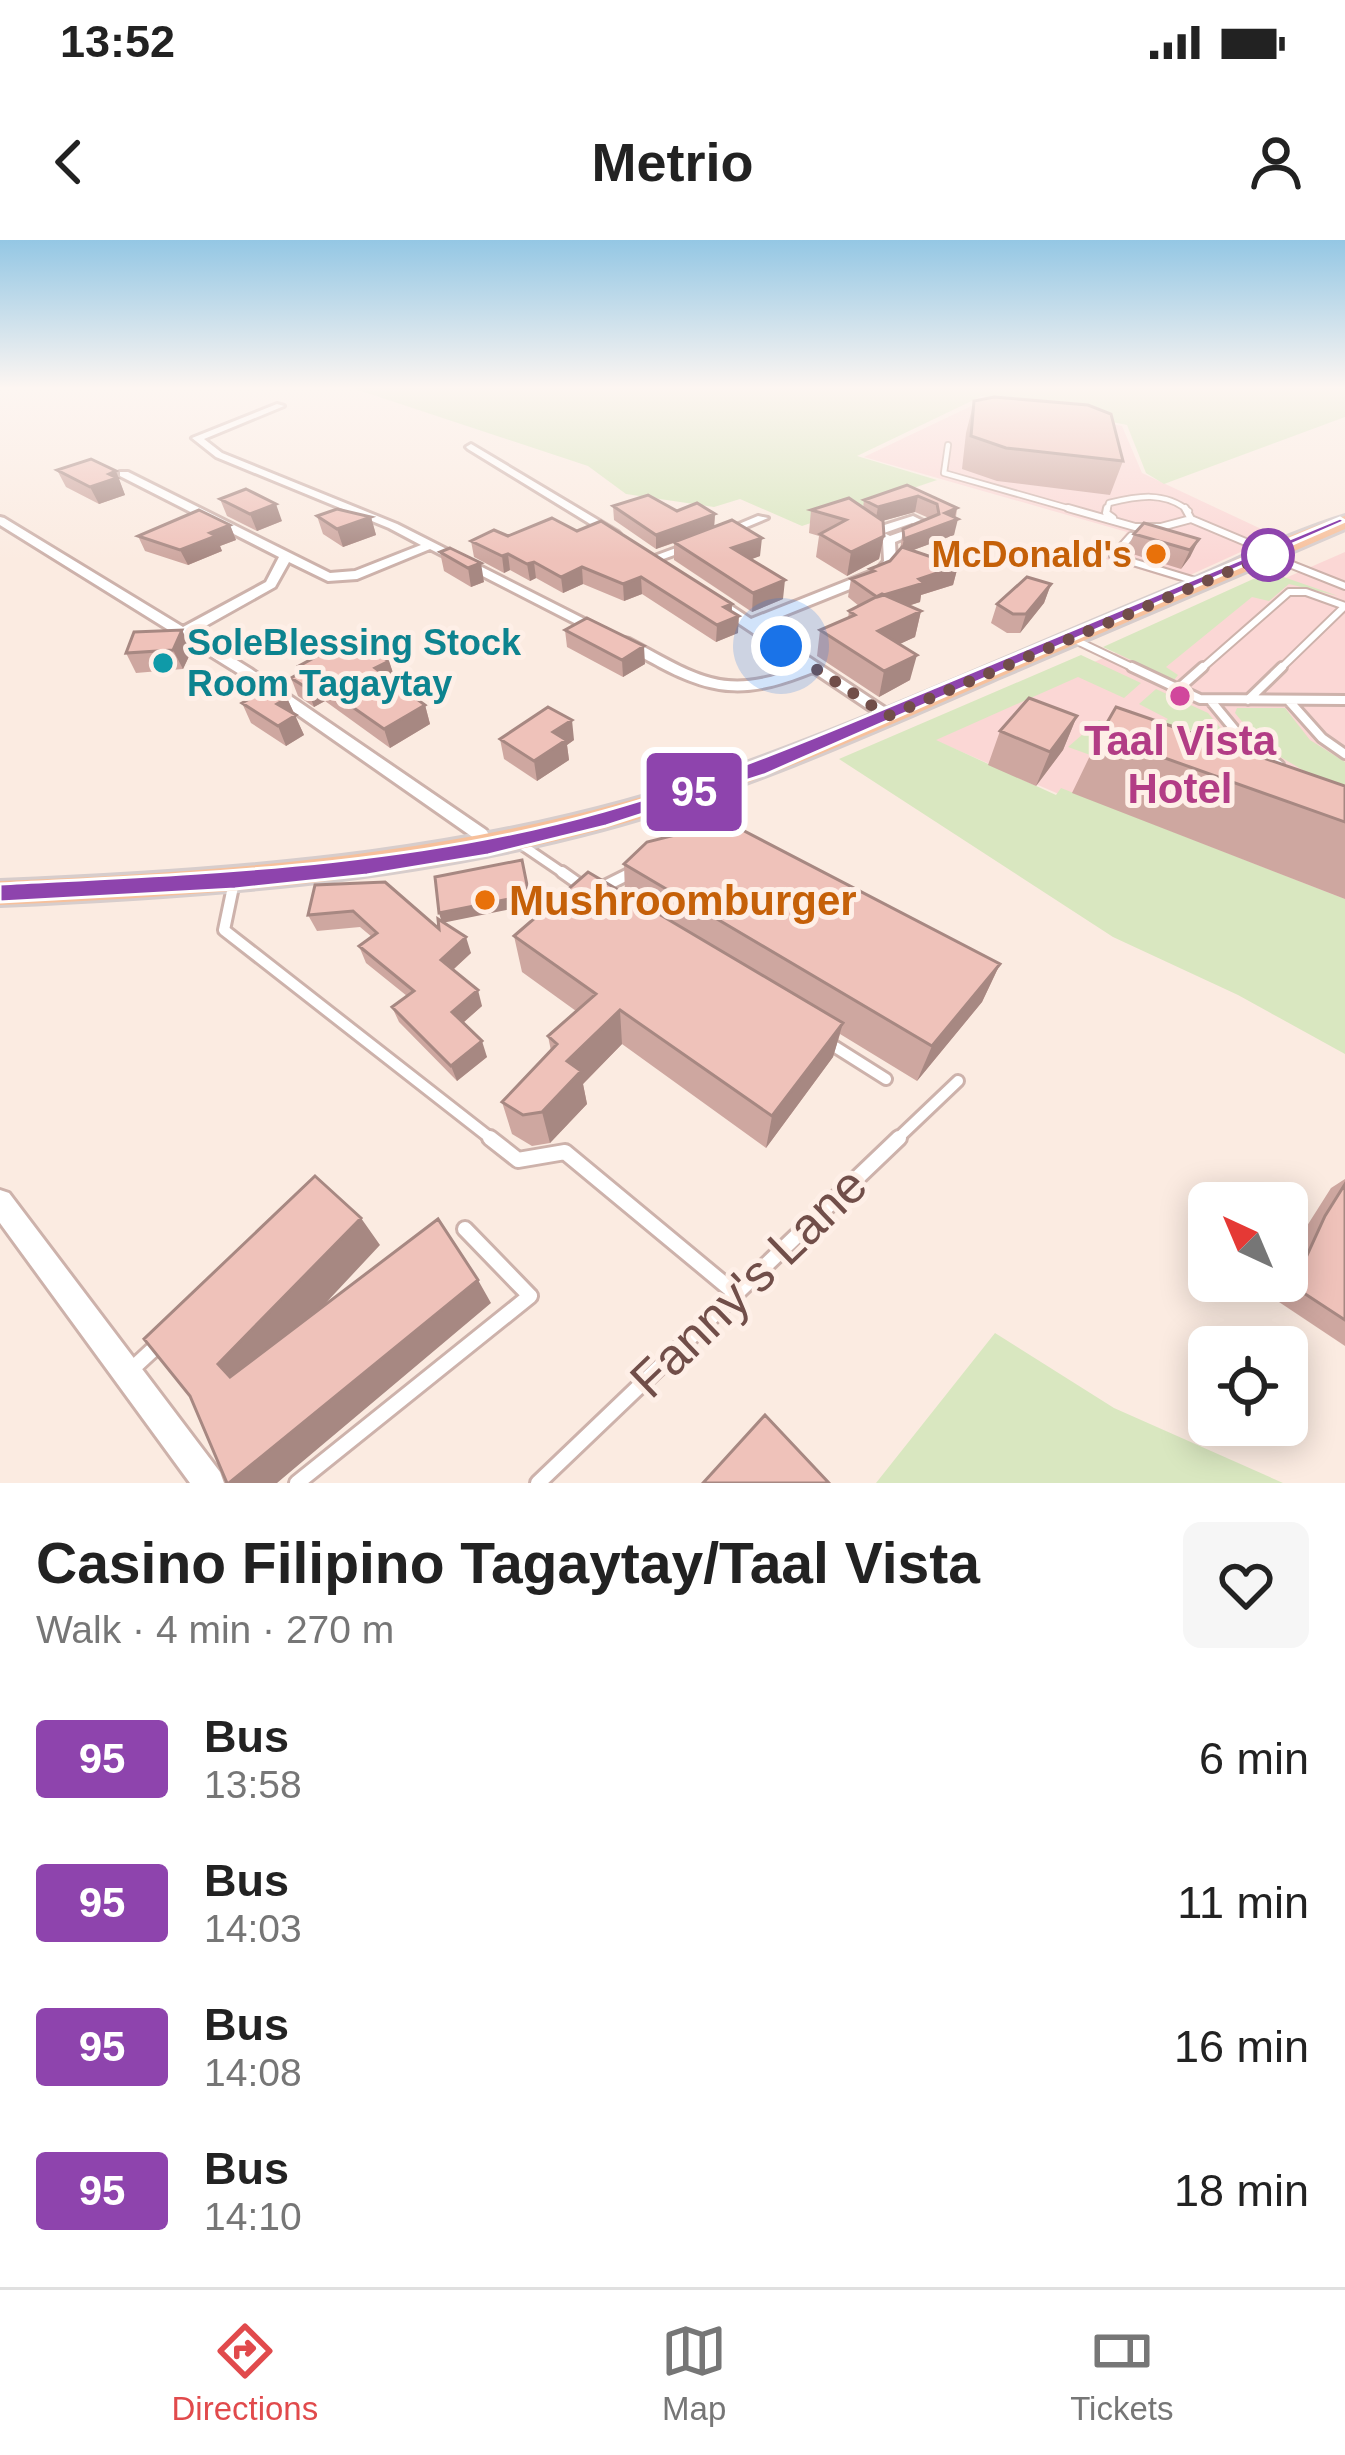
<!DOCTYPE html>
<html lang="en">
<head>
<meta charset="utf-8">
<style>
  :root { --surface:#fff; --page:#f6f6f6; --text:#222; --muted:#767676; --line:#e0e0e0; --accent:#e14a4c }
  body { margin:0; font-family:Arial,sans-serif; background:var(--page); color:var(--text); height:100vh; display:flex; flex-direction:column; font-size:45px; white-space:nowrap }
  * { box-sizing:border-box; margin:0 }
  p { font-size:39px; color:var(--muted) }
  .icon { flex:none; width:66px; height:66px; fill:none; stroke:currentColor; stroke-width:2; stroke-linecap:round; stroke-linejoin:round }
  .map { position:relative; height:1243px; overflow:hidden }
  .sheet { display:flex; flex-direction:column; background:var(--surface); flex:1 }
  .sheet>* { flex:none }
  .badge { padding:0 24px; border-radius:9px; font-size:42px; line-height:78px }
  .needle { width:78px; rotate:316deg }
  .fabs { position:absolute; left:1188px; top:942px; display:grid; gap:24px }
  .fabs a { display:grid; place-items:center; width:120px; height:120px; border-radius:18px; background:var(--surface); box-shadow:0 6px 30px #0003; font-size:60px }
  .you { position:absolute; width:60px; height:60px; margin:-30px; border:9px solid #fff; border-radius:50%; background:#1a73e8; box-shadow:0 0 0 18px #1a73e833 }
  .map>.badge { position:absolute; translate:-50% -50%; box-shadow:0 0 0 6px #fff }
  .round { display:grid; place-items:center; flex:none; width:126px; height:126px; border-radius:18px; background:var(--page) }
  .overview { display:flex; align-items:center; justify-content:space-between; height:204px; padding:0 36px }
  h1 { font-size:57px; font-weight:800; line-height:90px }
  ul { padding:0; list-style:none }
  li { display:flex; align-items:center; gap:36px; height:144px; padding:0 36px }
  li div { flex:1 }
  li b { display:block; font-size:45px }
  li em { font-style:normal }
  li .badge { min-width:132px; font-weight:700; text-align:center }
  .status { display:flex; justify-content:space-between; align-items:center; height:84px; padding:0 60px; background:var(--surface); direction:ltr }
  .status svg { height:33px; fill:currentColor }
  header { display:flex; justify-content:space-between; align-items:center; height:156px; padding:0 36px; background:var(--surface); font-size:54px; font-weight:800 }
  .menu { display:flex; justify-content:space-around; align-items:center; height:168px; border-top:3px solid var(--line); background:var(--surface); font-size:33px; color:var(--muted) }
  .menu a { display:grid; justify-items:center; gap:6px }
  .menu .active { color:var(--accent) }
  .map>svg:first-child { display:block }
</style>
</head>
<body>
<div class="status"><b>13:52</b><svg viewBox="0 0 49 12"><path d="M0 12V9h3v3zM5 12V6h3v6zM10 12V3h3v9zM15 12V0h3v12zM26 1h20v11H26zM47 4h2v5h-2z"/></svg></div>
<header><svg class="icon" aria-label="back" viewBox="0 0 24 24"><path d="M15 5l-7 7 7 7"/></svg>Metrio<svg class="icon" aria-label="person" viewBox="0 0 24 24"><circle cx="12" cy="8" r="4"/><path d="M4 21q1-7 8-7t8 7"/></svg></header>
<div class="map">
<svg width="1345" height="1243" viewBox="0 0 1345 1243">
  <rect width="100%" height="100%" fill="#fbebe1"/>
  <path fill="#fbd7d5" d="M984 160 1122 186 1142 233 1276 296 1177 341 1106 319 1127 292 864 217Z
    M1345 312V678L925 496Z"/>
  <path fill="#d9e7c0" d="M349 147H1345V177L1164 244 1146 233 1127 185 982 156 857 216 937 240 802 286 740 259 714 267 626 254 588 226Z
    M1275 334 1338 356 1289 344 1269 361 1252 357 1166 427 1178 435 1174 440 1103 407 1262 335Z
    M1081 415 1141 443 1124 458 1078 437 936 500 1056 555 1061 548 1345 659V814L1238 755 1113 697 839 519Z
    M1156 449 1208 473 1232 502 1263 525 1093 516 1068 507 1099 480 1142 501 1168 479 1139 464Z
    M1285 468 1310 500 1345 522V555L1262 506 1235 473 1237 468Z
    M995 1093 1114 1168 1283 1243H876Z"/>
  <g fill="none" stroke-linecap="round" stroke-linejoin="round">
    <g stroke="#cdb2ab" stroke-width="8">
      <path id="lane-far4" d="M948 205 944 233 1078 271
        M1107 271 1109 263C1138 256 1164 251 1189 271"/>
    </g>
    <g stroke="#cdb2ab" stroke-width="10">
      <path id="lane-far3" d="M1068 268 1135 287H1161L1191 279 1267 311
        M1107 268 1106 273 1113 278
        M1185 268 1191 279
        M1131 296 1113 316 1202 343
        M1267 315 1345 346
        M1071 398 1138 430
        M1200 430 1289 352H1306L1345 366 1279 430"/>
    </g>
    <g stroke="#cdb2ab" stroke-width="14">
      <path id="lane-far2" d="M1132 427 1200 459 1345 460
        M1177 450 1203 427
        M1248 460 1282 427
        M1211 461 1239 495 1279 525
        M1289 461 1322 498 1345 514
        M516 601 566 635
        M627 635 634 632"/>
    </g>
    <g stroke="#cdb2ab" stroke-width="16">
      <path id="lane-far1" d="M562 632 586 649
        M234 642 224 690 494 901
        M601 648 633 632
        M829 803 886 839
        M895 901 958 841"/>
    </g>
    <g stroke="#cdb2ab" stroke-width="20">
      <path id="lane" d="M490 898 518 920 565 912 735 1053
        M132 1129 159 1104
        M297 1243 530 1056 465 989
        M538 1243 899 898"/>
    </g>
    <g stroke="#cdb2ab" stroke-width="6">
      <path id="street" d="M277 164 284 166 204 199 222 213 397 284 606 390 599 394 594 393 430 309 357 339 328 341 289 322 275 347 193 393 251 429 486 590 497 607 494 612H482L474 598 241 435 0 285V277L4 278 183 387 266 342 279 317 120 236V232H128L330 333 355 331 421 305 389 288 216 217 192 198Z
        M471 204 618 292 620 294 610 296 468 209 466 207Z
        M758 276 768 278 725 296 715 294Z
        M913 276 933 286 895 302 896 321 885 335 760 385 893 473V479H883L813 432C751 457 717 458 658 426 644 418 629 411 617 402L624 398 629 399C699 436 723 458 803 426L717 369V363H727L751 379 877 329 884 321 883 302 859 287 865 284 875 288ZM912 283 918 286 890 296 884 293Z
        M695 301 699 302V306L655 322 649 318Z
        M0 950 9 953 220 1232 224 1243H190L0 983Z"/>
    </g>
    <g stroke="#d7cdcc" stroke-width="6">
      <path id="primary" d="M1345 276V289C1231 339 1116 386 1002 436 872 493 741 552 603 589 406 642 203 656 0 665V641C248 631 497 612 732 528 883 474 1029 407 1177 346 1232 323 1288 293 1345 276Z"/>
    </g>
    <use href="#lane-far4" stroke="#fff" stroke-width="4.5"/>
    <use href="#lane-far3" stroke="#fff" stroke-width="6"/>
    <use href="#lane-far2" stroke="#fff" stroke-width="8"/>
    <use href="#lane-far1" stroke="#fff" stroke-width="10"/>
    <use href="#lane" stroke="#fff" stroke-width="14"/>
    <use href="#street" fill="#fff" fill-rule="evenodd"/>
    <use href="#primary" fill="#f7c09b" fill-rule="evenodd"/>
  </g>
  <path fill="#cea7a0" d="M974 161 1123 221 1110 255 997 241 962 229 966 193Z
    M57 230 116 231 125 255 99 264 66 247Z
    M907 245 957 268 954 295 913 310 958 326 953 345 921 355 920 362 908 366 921 371 915 397 899 404 910 440 879 457 817 416 820 390 848 378 849 371 859 366 848 357 851 339 869 333 870 329 890 321 900 310 903 289 929 278 915 272 882 281 884 296 879 319 847 336 816 317 819 296 809 293 811 270 863 268 864 260Z
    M220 259 282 281 257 291 227 276Z
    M613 266 715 274 714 287 760 316 751 319 783 359 752 372 674 320V303L656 309 614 280Z
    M317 276 371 277 376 295 343 307 323 294Z
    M230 285 236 300 220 306 222 311 188 325 145 311 138 296Z
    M577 291 732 364V371L738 393 716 402 642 354 624 361 583 344 563 353 536 338 530 341 510 330 504 333 474 317 471 301 508 296Z
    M1134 294 1199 299 1190 317 1181 329 1126 312Z
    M450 308 484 342 471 347 444 331 440 312Z
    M1051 344 1044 363 1020 393H1007L991 383 997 364Z
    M565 390 645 424 623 437 567 407Z
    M192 410 183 429 136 433 126 413Z
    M389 421 395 439 392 441 425 465 430 484 390 508 325 461 314 467 298 456 291 438 301 432 299 426Z
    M287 458 304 495 286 506 251 483 242 463Z
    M1077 476 1063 510 1036 546 988 525 1000 491Z
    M1100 495 1345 546V659L1072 553Z
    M500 499 574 500 567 505 569 520 537 541 504 519Z
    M624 624 1000 724 982 762 917 841 840 794 833 817 766 908 622 804 583 844 587 864 550 903 532 906 512 894 502 862 551 811 548 796 576 771 522 732 514 696 625 654Z
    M315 645 439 689 442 682 531 665 443 682 471 713 453 730 482 766 463 783 487 817 457 841 399 782 392 767 407 756 366 723 359 706 372 697 360 687 317 691 308 675Z
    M1345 939V1106L1273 1058 1281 1041H1287V1028L1305 989 1331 948Z"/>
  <path fill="#a78882" d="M116 231 125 255 99 264 90 247 109 234Z
    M918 256 915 272 875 283 878 267Z
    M276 264 282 281 257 291 250 274Z
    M957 268 954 280 958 279 954 295 900 315 904 299 945 273Z
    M715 274 714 288 656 309V295Z
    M371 277 376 295 343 307 337 289Z
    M230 285 236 300 220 306 222 311 188 325 180 310 210 293Z
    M884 296 879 319 847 336 851 312Z
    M762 298 760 316 731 327 732 308Z
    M1199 299 1190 317 1181 329 1190 310Z
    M508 314 510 330 504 333 502 316Z
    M534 322 536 338 530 341 527 324Z
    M481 323 484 342 471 347 468 328Z
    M958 326 953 345 921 355 920 362 874 377 878 358 919 339Z
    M582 327 583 344 563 353 561 337Z
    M641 337 642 354 624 361 623 344Z
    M785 340 783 359 752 372 753 353Z
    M1051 344 1044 363 1020 393 1026 374Z
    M732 364 731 379 739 376 738 393 716 402 717 385 724 367Z
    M921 371 915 397 872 417 878 391Z
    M182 390 192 410 183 429 173 410Z
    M644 406 645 424 623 437 622 420Z
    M917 415 910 440 879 457 884 431Z
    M389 421 395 439 381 447 375 428Z
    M318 443 325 461 314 467 307 448Z
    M287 458 304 495 286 506 278 486 277 464Z
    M425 465 430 484 390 508 384 489Z
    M1077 476 1063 510 1036 546 1050 512Z
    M572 480 574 500 567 505 569 520 537 541 534 521 553 492Z
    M529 655 531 665 442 683 439 673Z
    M466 697 471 713 446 736 441 720Z
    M1000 724 982 762 917 841 932 806Z
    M478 750 482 766 457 788 452 772Z
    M620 770 622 804 583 844 587 864 550 903 542 872 567 821Z
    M843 783 833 817 766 908 772 876Z
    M482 801 487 817 457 841 451 826Z
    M361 978 380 1005 250 1144 230 1137 218 1124Z
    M478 1040 491 1063 277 1243H229Z"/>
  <path fill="#efc2ba" stroke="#a78882" stroke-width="3" d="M994 157 1088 165 1111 174 1123 221 1006 208 971 196 974 161Z
    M91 219 116 231 109 234 117 238 90 247 57 230Z
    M907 245 957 268 945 273 958 279 904 299 903 289 939 274 937 264 918 256 878 267 864 260Z
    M246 249 276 264 250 274 220 259Z
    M648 255 677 271 697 263 715 274 656 295 613 266Z
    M849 258 883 281 884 296 851 312 820 294 846 280 811 270Z
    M337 269 371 277 337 289 317 276Z
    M199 270 230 285 210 293 216 296 180 310 138 296Z
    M552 278 577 291 601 281 732 364 724 367 739 376 717 385 641 337 623 344 582 327 561 337 534 322 527 324 508 314 502 316 471 301 494 290 508 296Z
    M732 280 762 298 732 308 785 340 753 353 674 302Z
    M1144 283 1199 299 1190 310 1134 294Z
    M902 307 958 326 919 339 924 343 877 357 851 339 874 331 870 329 890 321Z
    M450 308 481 323 468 328 440 312Z
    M1027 337 1051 344 1026 374H1013L997 364Z
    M882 354 921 371 878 391 917 415 884 431 820 390 855 375 849 371Z
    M587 378 644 406 622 420 565 390Z
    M182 390 173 410 126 413 134 392Z
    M349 399 389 421 375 428 425 465 384 489 318 443 307 448 291 438 305 430 299 426Z
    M271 447 287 458 277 464 296 475 278 486 242 463Z
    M1029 458 1077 476 1050 512 1000 491Z
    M548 467 572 480 553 492 566 500 534 521 500 499Z
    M1116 467 1345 546V582L1100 495Z
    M727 582 1000 724 932 806 624 624 647 602Z
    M522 620 529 655 439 673 435 637Z
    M588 632 843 783 772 876 620 770 567 821 581 831 542 872 523 875 502 862 557 804 548 796 596 754 514 696Z
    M385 642 439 689 438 679 466 697 441 720 478 750 452 772 482 801 451 826 392 767 414 751 359 706 377 693 353 671 308 675 315 645Z
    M315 936 361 978 218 1124 230 1137 438 979 478 1040 229 1243H227L190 1156 144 1099Z
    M1345 944V1080L1293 1046 1325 976Z
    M765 1175 829 1243H703Z"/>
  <linearGradient id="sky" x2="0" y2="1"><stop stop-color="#94c7e4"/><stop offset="0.46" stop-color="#fdf6f2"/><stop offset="1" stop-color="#fdf6f2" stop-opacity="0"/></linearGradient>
  <rect width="1345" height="321" fill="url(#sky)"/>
  <path fill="#8e44ad" stroke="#fff" stroke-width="3" d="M1340 278 1345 281 764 535 606 586 488 615 367 635 235 649 0 662V644C202 633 408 627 604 571 722 538 833 490 945 443 1077 388 1208 333 1340 278Z"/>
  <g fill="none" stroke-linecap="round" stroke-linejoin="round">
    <path stroke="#714e49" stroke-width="12" stroke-dasharray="0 21.6" d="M781 406 888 476 1268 315"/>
  </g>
  <g fill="#e8710a" stroke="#feefe7" stroke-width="4.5">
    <circle cx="1156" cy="314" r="12"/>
    <circle cx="485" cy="660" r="12"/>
  </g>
  <circle fill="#fff" stroke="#8e44ad" stroke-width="6" cx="1268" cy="315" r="24"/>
  <circle fill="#0f9aa8" stroke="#feefe7" stroke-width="4.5" cx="163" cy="423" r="12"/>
  <circle fill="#d1479c" stroke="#feefe7" stroke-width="4.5" cx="1180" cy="456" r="12"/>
  <g text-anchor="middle" stroke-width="10" stroke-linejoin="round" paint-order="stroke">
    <g font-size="36" font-weight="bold" fill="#c56008" stroke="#feefe7" text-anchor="end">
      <text x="1132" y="327">McDonald's</text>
    </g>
    <g font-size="36" font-weight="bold" fill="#0d838f" stroke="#feefe7" text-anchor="start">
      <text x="187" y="415">SoleBlessing Stock<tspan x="187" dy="41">Room Tagaytay</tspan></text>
    </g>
    <g font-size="42" font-weight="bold" fill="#b23c85" stroke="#feefe7">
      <text x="1180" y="515">Taal Vista<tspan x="1180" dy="48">Hotel</tspan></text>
    </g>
    <g font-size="42" font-weight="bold" fill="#c56008" stroke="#feefe7" text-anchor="start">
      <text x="509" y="675">Mushroomburger</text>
    </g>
    <g font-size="51" fill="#714e49" stroke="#feefe7">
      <text transform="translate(748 1042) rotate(-44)" y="18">Fanny's Lane</text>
    </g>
  </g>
</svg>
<div class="fabs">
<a><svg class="needle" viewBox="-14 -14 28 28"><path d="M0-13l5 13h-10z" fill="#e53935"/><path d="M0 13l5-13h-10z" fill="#767676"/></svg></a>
<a><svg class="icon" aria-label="locate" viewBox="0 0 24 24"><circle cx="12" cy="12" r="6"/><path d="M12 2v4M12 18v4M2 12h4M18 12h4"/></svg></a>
</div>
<div class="you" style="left:781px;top:406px"></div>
<b class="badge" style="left:694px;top:552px;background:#8e44ad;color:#fff">95</b>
</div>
<section class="sheet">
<div class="overview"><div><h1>Casino Filipino Tagaytay/Taal Vista</h1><p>Walk · 4 min · 270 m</p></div><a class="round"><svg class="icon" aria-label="heart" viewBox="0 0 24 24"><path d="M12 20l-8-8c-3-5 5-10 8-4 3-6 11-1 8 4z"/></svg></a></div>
<ul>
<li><span class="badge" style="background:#8e44ad;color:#fff">95</span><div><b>Bus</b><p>13:58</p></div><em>6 min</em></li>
<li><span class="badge" style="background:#8e44ad;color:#fff">95</span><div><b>Bus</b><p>14:03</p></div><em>11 min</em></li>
<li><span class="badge" style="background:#8e44ad;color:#fff">95</span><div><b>Bus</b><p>14:08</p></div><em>16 min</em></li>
<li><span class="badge" style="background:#8e44ad;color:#fff">95</span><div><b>Bus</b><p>14:10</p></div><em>18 min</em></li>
</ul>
</section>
<nav class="menu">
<a class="active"><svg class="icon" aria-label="directions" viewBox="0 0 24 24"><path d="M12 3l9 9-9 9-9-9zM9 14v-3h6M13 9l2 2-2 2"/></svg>Directions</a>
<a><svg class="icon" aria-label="map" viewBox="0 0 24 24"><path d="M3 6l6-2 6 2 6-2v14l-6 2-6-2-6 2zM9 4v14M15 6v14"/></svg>Map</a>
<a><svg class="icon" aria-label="tickets" viewBox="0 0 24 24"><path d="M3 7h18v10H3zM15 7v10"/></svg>Tickets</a>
</nav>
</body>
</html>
